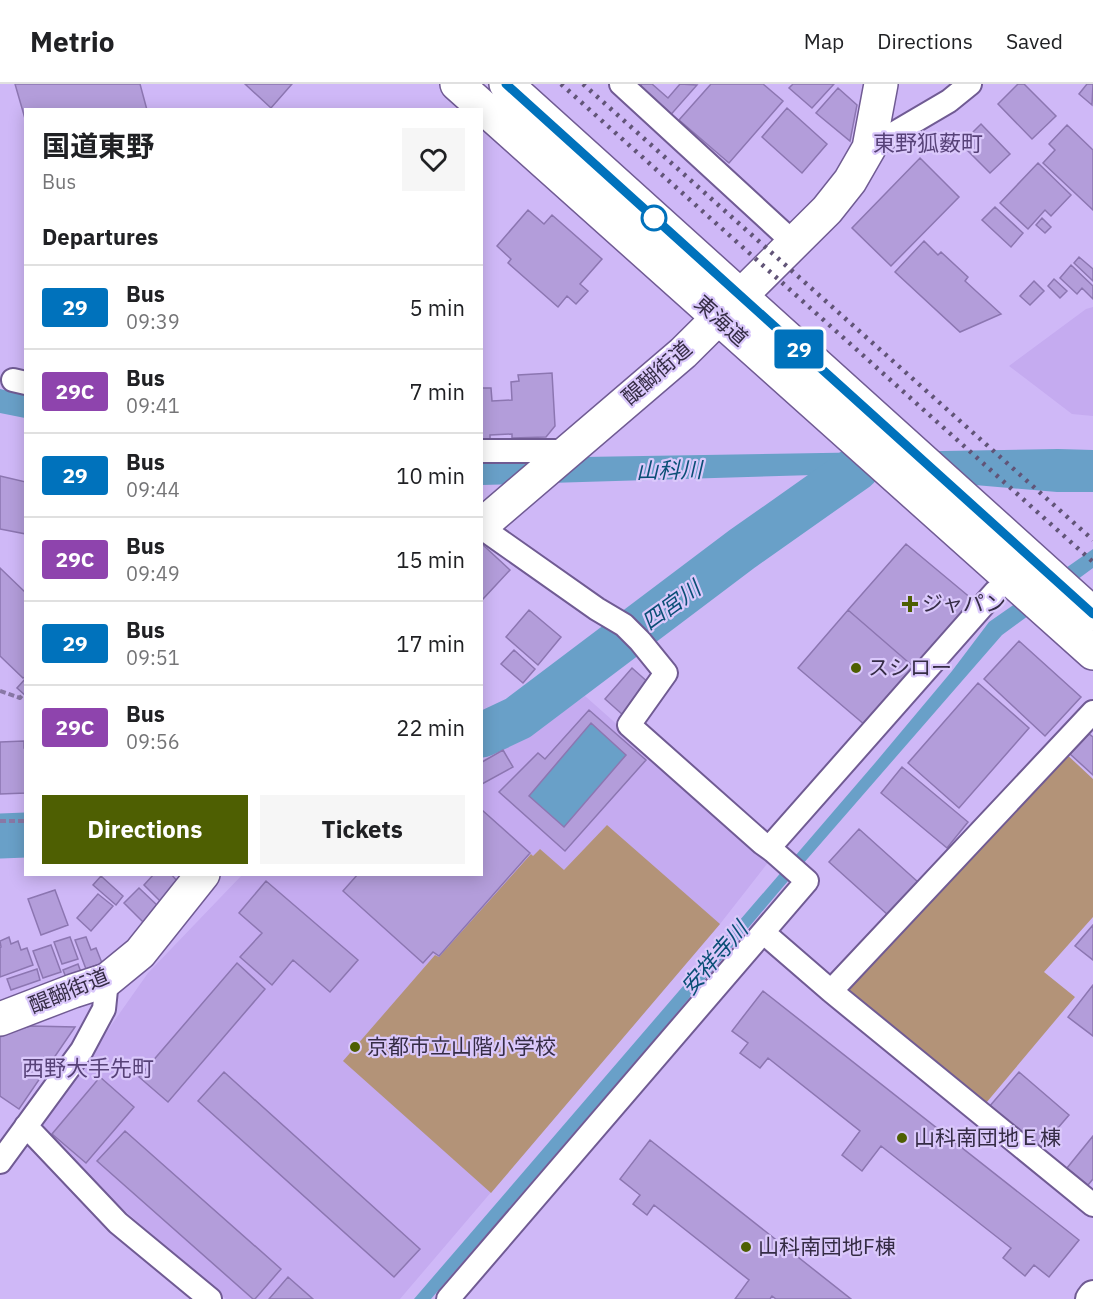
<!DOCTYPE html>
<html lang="en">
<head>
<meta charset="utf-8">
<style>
  :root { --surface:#fff; --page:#f6f6f6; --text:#202124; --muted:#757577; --line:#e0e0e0; --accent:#4e5f02 }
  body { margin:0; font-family:"IBM Plex Sans","Noto Sans JP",sans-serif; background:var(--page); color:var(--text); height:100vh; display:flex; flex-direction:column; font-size:22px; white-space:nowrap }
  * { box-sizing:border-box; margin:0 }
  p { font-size:20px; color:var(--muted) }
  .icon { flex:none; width:33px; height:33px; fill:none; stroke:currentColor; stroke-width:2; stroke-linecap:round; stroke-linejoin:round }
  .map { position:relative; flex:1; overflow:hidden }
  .drawer { position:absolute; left:24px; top:24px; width:459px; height:768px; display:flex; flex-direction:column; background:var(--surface); border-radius:0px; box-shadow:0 3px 15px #0003 }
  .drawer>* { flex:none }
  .badge { padding:0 12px; border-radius:4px; font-size:21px; line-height:39px }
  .map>.badge { position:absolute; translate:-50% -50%; box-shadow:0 0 0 3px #fff }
  h2 { padding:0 18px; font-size:22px; line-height:54px }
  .round { display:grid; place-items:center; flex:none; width:63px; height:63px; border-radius:0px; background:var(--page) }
  .overview { display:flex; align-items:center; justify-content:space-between; height:102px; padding:0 18px }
  h1 { font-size:28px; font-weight:700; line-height:45px }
  .cta { display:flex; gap:12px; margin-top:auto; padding:12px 18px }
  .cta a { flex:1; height:69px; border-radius:0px; background:var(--accent); color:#fff; font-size:24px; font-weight:700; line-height:69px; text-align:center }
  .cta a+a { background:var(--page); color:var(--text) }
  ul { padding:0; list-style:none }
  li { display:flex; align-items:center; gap:18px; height:84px; padding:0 18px; border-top:2px solid var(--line) }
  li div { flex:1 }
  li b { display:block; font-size:22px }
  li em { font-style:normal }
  li .badge { min-width:66px; font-weight:700; text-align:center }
  header { display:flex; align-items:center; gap:36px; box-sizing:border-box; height:84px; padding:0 30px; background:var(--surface); border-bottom:2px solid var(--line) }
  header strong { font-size:28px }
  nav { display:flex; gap:33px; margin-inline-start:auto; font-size:21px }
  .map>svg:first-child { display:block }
</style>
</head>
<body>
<header>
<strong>Metrio</strong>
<nav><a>Map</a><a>Directions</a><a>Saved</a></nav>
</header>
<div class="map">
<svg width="1093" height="1215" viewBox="0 0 1093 1215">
  <rect width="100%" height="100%" fill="#cfb8f7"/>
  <path fill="#c5abf0" d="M1093 223V332L1072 330 1009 282 1086 225Z
    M585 612 770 776 720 840 400 1215H226L101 1106 47 1050 43 1038 148 889 242 791 482 790V676L521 657Z"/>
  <path fill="#b39378" d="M1062 666 1093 695V833L1044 888 1075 913 981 1025 844 907Z
    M607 741 720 840 491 1109 343 977 435 871 439 873 531 770 533 772 540 765 564 786Z"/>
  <path fill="#69a0c8" d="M0 305 25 311V334L0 329Z
    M1058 365 1093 366V408H1057L848 390 482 401V380L583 373Z
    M1093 465V484L1002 551 782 804 659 950 431 1215H414L875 679 952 587 989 538Z
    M591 639 626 671 564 743 529 712Z"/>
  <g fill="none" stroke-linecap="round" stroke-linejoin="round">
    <path stroke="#69a0c8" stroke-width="45" d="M482 651 518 634 742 465 857 384
      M0 752 26 751"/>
  </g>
  <path fill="#b39dda" stroke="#8c76b1" stroke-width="1.5" fill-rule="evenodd" d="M15 0H140L147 26H26V38Z
    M245 0H292L271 24Z
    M642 0H652L668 14 680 0 697 1 667 35 636 8Z
    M711 0H763L783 17 729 79 679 36Z
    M793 0H834L812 24 789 4Z
    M1018 0H1024L1056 32 1032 55 998 20Z
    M1087 0H1093L1092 21 1079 10Z
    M838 4 857 21 850 57 816 29Z
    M787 24 827 60 802 89 762 53Z
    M981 40 1010 70 990 89 961 60Z
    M1067 41 1093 66V126L1043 79 1055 66 1049 60Z
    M920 74 959 113 891 182 852 144Z
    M1038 79 1071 111 1051 132 1045 126 1028 145 1000 119Z
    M995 123 1023 149 1011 163 982 136Z
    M528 126 544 140 552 131 602 175 580 200 588 207 576 220 567 212 558 223 508 179 511 175 497 162Z
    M1042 134 1051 143 1045 149 1036 141Z
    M924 157 938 171 941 168 968 193 965 197 1001 230 960 248 895 188Z
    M1079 173 1093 185V197L1074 179Z
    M1071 181 1093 202V215L1082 204 1077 210 1060 194Z
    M1054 195 1067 207 1060 214 1048 202Z
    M1034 197 1044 207 1030 221 1020 212Z
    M552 289 555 342 546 353 512 354V350L490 351V357H482V304H491L492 317 512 316 511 298 519 297 518 291Z
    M0 392 26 398V450L0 445Z
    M906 460 972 515 915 584 848 526Z
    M483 461 510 486 482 516V463Z
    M0 484 26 509V592L23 594 0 572Z
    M529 526 561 553 538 581 506 553Z
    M848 526 915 584 865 641 798 584Z
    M1019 557 1081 613 1045 652 984 595Z
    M514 566 535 585 523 599 501 580Z
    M632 584 650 600 623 631 605 615Z
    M26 594V612L17 604Z
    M978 599 1029 644 959 724 908 679Z
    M589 626 646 676 565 767 499 708 538 669 545 675ZM591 639 626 671 564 743 529 712Z
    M1089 650 1093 653V691L1070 670Z
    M24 657V664H26V709L0 710V658Z
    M503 666 513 683 482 700V678Z
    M902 683 968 738 947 764 881 709Z
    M482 726 530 769 439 872 433 868 423 879 343 807 358 790H482Z
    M859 745 918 798 888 831 829 778Z
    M154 790H171L178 798 160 817 144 801Z
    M101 792 123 812 116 821 93 801Z
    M266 797 358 876 330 908 293 876 272 901 240 873 262 849 239 829Z
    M139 804 159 823 144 839 124 819Z
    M55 806 68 841 41 851 28 815Z
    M98 810 113 822 91 847 77 834Z
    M1093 841V876L1075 862Z
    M9 853 11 860 18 857 21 866 27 864 33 881 0 893V864L1 863 0 857Z
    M70 853 78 875 62 880 54 858Z
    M86 853 91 866 96 864 102 879 86 885 75 856Z
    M51 861 61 888 43 894 33 867Z
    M237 879 265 905 168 1018 139 993Z
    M78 880 82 891 67 896 63 886Z
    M37 885 40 896 11 906 7 895Z
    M1093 901V952L1068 933Z
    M763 907 1079 1156 1049 1193 1034 1181 1025 1192 1003 1174 1011 1164 881 1062 862 1087 842 1071 860 1047 768 974 760 984 740 969 748 959 732 947Z
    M31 942 75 943 19 1025 0 1012V953L19 945Z
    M224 988 420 1165 394 1193 198 1017Z
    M1019 988 1069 1031 1039 1066 989 1023Z
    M100 993 134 1023 86 1079 52 1050Z
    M125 1047 281 1185 255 1215H253L97 1077Z
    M1093 1052V1095L1088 1101 1067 1084Z
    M650 1056 851 1215H776L772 1212 770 1215H735L749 1196 654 1121 647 1131 633 1120 640 1111 620 1095Z
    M288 1193 313 1215H269Z"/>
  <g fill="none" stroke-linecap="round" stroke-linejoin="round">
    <g stroke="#705b93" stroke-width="26">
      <path id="minor" d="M621 0 794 159
        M869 64 949 17 970 0
        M13 296 26 299
        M482 367H568
        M769 764 995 508
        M764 849 831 907 1093 1121
        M831 907 1093 628
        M26 1042 118 1139 210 1215
        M0 1078 82 966 104 925 107 896
        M448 1215 807 797 773 767 762 759 629 641 666 589 640 557 624 541 597 525 482 444"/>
    </g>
    <g stroke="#705b93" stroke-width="32">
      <path id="tertiary" d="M1090 1215 1093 1211"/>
    </g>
    <g stroke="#705b93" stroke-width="36">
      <path id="secondary" d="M482 441 683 269 827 126 850 97 869 64 881 0
        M0 935 73 907 107 896 140 869 203 790"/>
    </g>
    <g stroke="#705b93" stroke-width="36">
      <path id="trunk" d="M457 0 1093 569
        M506 0 1093 530"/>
    </g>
    <path stroke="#8978a6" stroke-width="4" stroke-dasharray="6 3" stroke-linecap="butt" d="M0 607 20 614 23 610
      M0 737H26"/>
    <use href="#minor" stroke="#fff" stroke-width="22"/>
    <use href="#tertiary" stroke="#fff" stroke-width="28"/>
    <use href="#secondary" stroke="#fff" stroke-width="33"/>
    <use href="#trunk" stroke="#fff" stroke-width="33"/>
    <path stroke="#615477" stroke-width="4.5" stroke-dasharray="3 6" stroke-linecap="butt" d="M561 0 1093 478
      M583 0 1093 456"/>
  </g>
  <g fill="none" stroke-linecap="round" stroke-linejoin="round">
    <g stroke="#fff" stroke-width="14">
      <path id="line" d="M506 0 1093 530"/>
    </g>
    <use href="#line" stroke="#0072bc" stroke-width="9"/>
  </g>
  <circle fill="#fff" stroke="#0072bc" stroke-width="3" cx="654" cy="134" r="12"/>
  <g fill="#4e5f02" stroke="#dac8fb" stroke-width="2">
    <path d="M907 511h6v6h6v6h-6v6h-6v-6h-6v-6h6z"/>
    <circle cx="856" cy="584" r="6"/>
    <circle cx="355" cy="963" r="6"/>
    <circle cx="902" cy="1054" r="6"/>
    <circle cx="746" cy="1163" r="6"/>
  </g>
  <g text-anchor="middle" stroke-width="4.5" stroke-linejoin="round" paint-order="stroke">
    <g font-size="21" fill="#352c45" stroke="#dac8fb">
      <text transform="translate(721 237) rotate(42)" y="7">東海道</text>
      <text transform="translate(657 289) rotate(-41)" y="7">醍醐街道</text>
      <text transform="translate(69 907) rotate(-22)" y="7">醍醐街道</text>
    </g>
    <g font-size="21" fill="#352c45" stroke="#dac8fb" text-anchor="start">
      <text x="922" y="527">ジャパン</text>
      <text x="868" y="591">スシロー</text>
      <text x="367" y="970">京都市立山階小学校</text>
      <text x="914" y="1061">山科南団地Ｅ棟</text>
      <text x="758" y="1170">山科南団地F棟</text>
    </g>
    <g font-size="22" fill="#574278" stroke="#dac8fb">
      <text x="928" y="67">東野狐薮町</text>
      <text x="88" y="992">西野大手先町</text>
    </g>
    <g font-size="22" font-style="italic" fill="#0a4f76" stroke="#dac8fb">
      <text transform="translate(669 386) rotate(-1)" y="8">山科川</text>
      <text transform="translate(671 521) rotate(-36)" y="8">四宮川</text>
      <text transform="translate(714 874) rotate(-49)" y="8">安祥寺川</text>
    </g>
  </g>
</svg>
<b class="badge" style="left:799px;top:265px;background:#0072bc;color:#fff">29</b>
<section class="drawer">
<div class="overview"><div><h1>国道東野</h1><p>Bus</p></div><a class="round"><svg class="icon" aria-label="heart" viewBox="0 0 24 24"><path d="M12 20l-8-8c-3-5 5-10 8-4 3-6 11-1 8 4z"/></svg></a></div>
<h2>Departures</h2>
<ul>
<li><span class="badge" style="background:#0072bc;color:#fff">29</span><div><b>Bus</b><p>09:39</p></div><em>5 min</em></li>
<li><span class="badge" style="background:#8e44ad;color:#fff">29C</span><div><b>Bus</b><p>09:41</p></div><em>7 min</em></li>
<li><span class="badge" style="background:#0072bc;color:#fff">29</span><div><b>Bus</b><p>09:44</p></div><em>10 min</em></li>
<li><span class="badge" style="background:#8e44ad;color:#fff">29C</span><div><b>Bus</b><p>09:49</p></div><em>15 min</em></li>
<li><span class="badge" style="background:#0072bc;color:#fff">29</span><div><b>Bus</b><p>09:51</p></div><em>17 min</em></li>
<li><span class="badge" style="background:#8e44ad;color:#fff">29C</span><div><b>Bus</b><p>09:56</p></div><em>22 min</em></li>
</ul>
<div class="cta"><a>Directions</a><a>Tickets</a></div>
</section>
</div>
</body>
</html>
